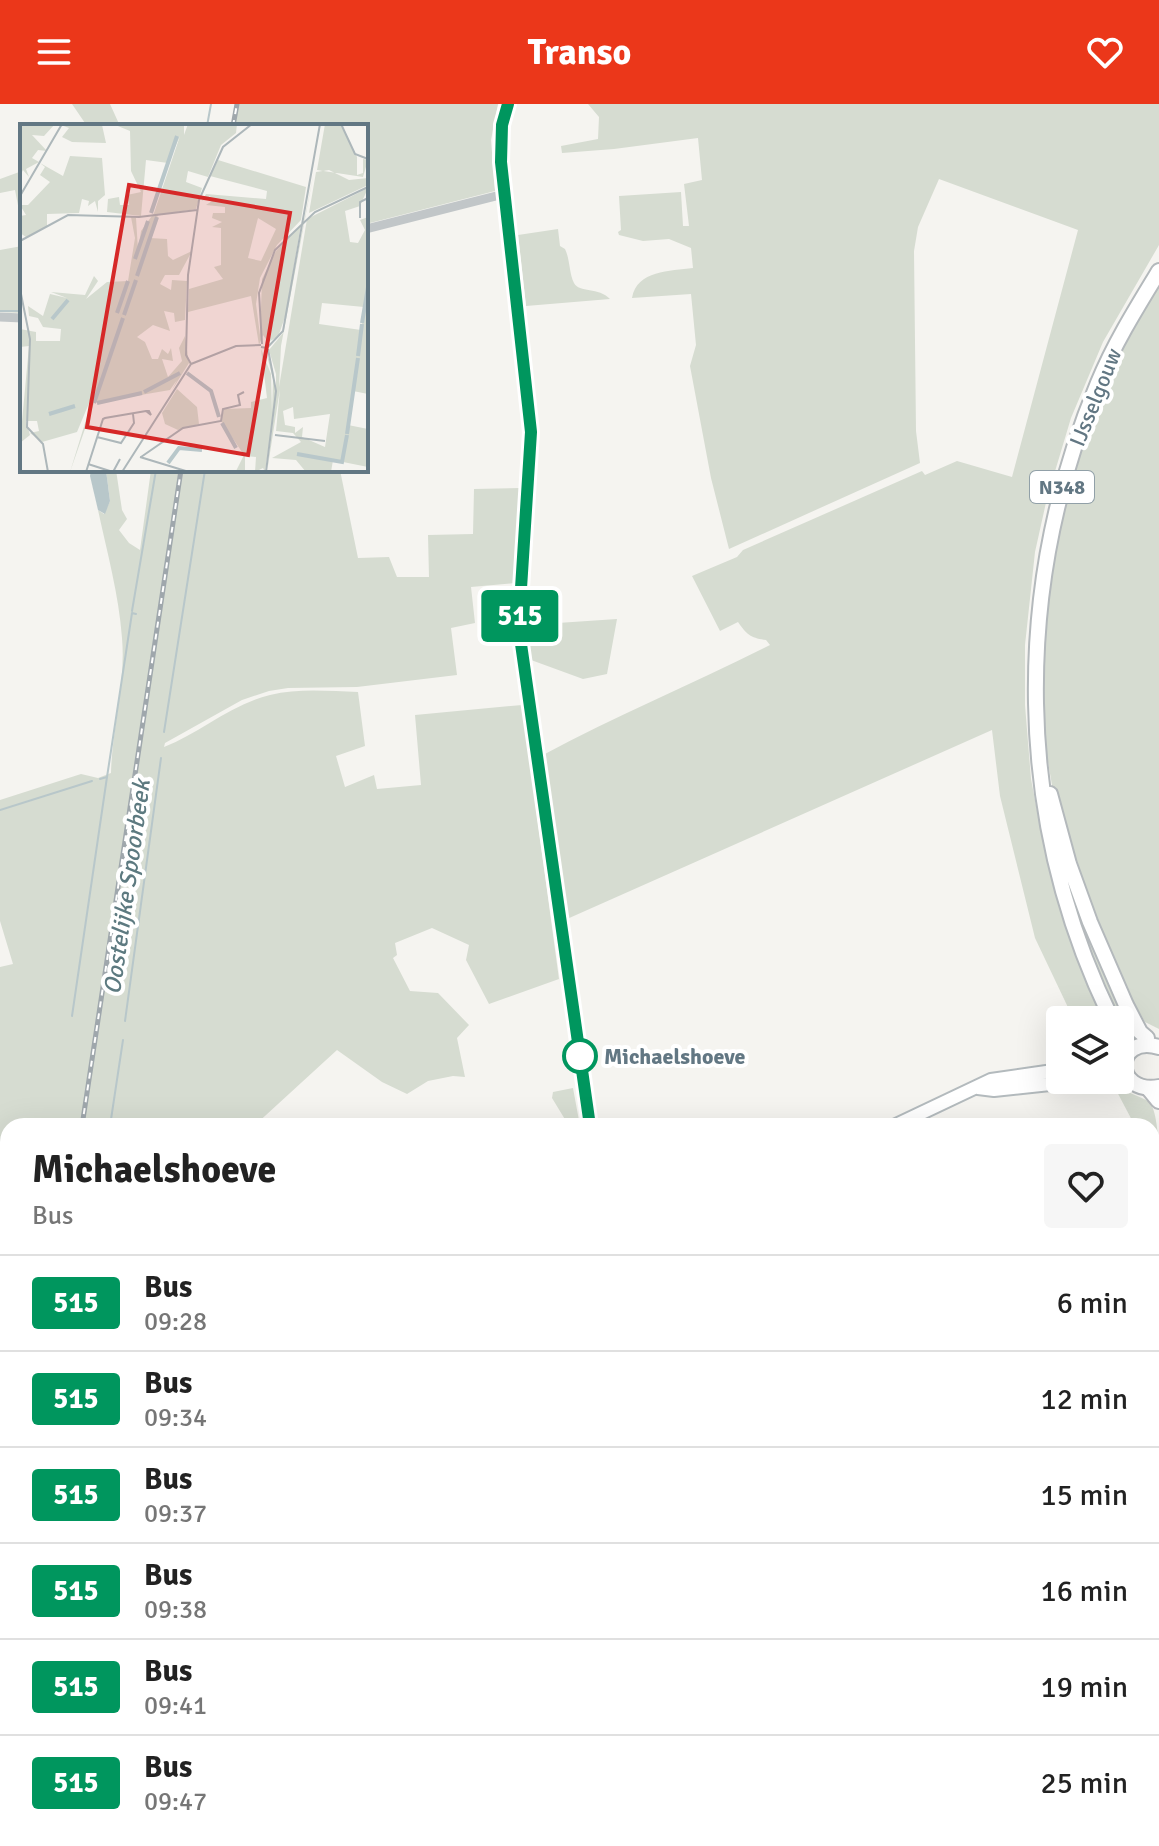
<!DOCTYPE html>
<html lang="en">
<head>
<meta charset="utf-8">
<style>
  :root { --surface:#fff; --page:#f6f6f6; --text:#222; --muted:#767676; --line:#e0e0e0; --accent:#eb371a }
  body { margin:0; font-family:Signika,sans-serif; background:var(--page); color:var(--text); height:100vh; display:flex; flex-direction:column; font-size:30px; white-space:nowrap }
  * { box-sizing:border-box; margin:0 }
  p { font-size:26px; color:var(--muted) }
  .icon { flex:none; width:44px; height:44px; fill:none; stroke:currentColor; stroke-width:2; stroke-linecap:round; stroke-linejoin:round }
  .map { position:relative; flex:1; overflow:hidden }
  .side { position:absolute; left:0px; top:1014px; width:1160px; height:728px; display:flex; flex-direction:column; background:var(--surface); border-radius:24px 24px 0 0; box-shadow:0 8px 32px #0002 }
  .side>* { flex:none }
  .badge { padding:0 16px; border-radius:6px; font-size:28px; line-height:52px }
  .buttons { position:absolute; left:1046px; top:902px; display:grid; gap:16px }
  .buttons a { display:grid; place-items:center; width:88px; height:88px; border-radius:8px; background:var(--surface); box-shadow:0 8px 32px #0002; font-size:40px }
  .map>.badge { position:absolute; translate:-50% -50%; box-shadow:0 0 0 4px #fff }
  .round { display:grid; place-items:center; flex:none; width:84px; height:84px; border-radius:8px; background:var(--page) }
  .summary { display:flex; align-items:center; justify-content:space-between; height:136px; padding:0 32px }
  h1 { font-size:38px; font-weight:800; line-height:60px }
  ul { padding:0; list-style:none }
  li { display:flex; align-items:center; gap:24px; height:96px; padding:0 32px; border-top:2px solid var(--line) }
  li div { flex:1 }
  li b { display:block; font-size:30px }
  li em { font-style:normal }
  li .badge { min-width:88px; font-weight:700; text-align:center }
  header { display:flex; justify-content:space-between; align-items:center; height:104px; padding:0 32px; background:var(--accent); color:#fff; font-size:36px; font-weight:800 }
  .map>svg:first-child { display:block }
</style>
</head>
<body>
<header><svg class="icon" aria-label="menu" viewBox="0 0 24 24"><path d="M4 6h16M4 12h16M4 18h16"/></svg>Transo<svg class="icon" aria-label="heart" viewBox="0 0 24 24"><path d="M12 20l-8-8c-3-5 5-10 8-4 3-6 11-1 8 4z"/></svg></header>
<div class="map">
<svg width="1159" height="1742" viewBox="0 0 1159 1742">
  <rect width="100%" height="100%" fill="#f5f4f0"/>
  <path fill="#e5e6e4" d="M8 1715V1734H390L388 1742H4Z"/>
  <path fill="#d6dcd1" d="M72 0H110L120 22H87Z
    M235 0H498L491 36 495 87 366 120V22H231Z
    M588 0H1159V141L1103 238 1071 314 1047 394 1035 448 1025 541V601L1031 675 1044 743 1061 809 1110 916H1074L1035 834 1000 692 992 626 567 815 543 651C617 611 695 579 770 541L766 536C751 534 747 531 738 518L720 527 692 472 737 453 743 446 922 367 925 371 957 357 1012 373 1078 126 939 75 918 123 914 147 916 327 920 359 729 445 711 374 690 262 696 241 691 190 632 194C637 166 670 167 693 164L691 144 669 135 643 137 619 131 618 128 621 126 619 92 681 88 683 122H689L684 80 702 76 698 34 614 45 562 49 561 42 598 35 599 13Z
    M22 67V122L15 86 0 89V75Z
    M558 125 560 142 565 145C570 155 569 169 574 179 579 189 599 183 610 195L526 202 518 131Z
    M22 142V209L0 208V146Z
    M1159 176V925L1145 918 1110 859 1059 721 1041 618 1042 496 1079 343 1115 255Z
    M106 366H116L122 406 127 415 119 426 129 439 140 446 151 366H340L358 454 389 453 397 473H429L428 431 473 430 474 385 521 384 515 479 471 483 475 519 451 524 457 571 357 583 288 584 269 587 242 596 165 639 164 643C200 629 231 600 270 591 298 584 329 587 358 588L365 642 336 652 345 683 374 671 377 685 421 681 415 611 522 601 559 875 489 900 466 856 469 841 432 824 395 839 397 851 393 854 410 887 438 889 469 921 457 934 465 973 453 972 428 977 407 990 382 978 337 946 254 1022H8V1427L0 1425V863L13 860 0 817V696L81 670 98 674 111 669C112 624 126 579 122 534 119 491 107 448 98 406L104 410 110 397Z
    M617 515 607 570 583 575 531 556 528 521Z
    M1084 822 1133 922 1125 926 1106 891 1079 824Z
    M573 984 580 1022H569L552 994 553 988Z
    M1115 984H1122C1130 991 1145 993 1151 1000 1159 1015 1159 1050 1159 1071L1152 1056V1022H1135Z
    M1159 1348V1742H1126L1111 1734H1152V1351Z
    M8 1603V1675L0 1734V1655Z"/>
  <path fill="#b8c7ca" d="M91 366H106L110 397 105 410 98 406 90 372Z"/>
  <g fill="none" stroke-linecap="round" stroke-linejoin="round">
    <path stroke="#b8c7ca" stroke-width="2" d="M207 22 211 0
      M0 207H22
      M132 507 156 366
      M164 628 205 366
      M100 675 107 673 132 509 136 510
      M0 706 92 677
      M72 912 107 673
      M125 917 161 654
      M110 1022 123 936
      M1116 1734 1134 1742
      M968 1736 976 1734
      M931 1742 959 1737"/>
    <g stroke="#b3babd" stroke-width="16">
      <path id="secondary" d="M508 0 502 21 501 58 531 328 520 500 521 540 590 1022
        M1079 981 1083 982 1122 978
        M978 984 994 986 1087 976
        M894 1022 991 976 1060 966
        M410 1742 413 1734"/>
    </g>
    <g stroke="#b4b9bc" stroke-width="18">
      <path id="primary" d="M1050 690 1069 760 1090 818 1126 901 1140 928 1147 934
        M1112 916C1014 715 1012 485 1098 279 1114 240 1137 203 1159 167
        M1120 921 1130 946
        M1159 943C1113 930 1113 991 1159 983"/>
    </g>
    <g stroke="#b6b9bc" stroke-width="20">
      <path id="highway" d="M1150 985 1159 996"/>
    </g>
    <path stroke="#c1c6c8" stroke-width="9" d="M366 125 504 90
      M0 213 22 214
      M91 1742 92 1734
      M289 1742 292 1734
      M561 1742 569 1734"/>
    <use href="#secondary" stroke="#fff" stroke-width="12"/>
    <use href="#primary" stroke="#fff" stroke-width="14"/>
    <use href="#highway" stroke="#fff" stroke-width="16"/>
    <g stroke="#9fa7ac" stroke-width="5">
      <path id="rail" d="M233 22 237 0
        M82 1022 181 366
        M0 1530 8 1478
        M0 1562 6 1522"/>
    </g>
    <use href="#rail" stroke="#fff" stroke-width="2" stroke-dasharray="6" stroke-linecap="butt"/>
  </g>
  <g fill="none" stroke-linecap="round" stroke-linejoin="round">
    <g stroke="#fff" stroke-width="18">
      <path id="line" d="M508 0 502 21 501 58 531 328 520 500 521 540 590 1022"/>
    </g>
    <use href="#line" stroke="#00965e" stroke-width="12"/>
  </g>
  <circle fill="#fff" stroke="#00965e" stroke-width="4" cx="580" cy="952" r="16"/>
  <g text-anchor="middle" stroke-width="8" stroke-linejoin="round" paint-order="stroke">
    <rect fill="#fff" stroke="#91a0a8" stroke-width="2" x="1030" y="367" width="64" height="32" rx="6"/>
    <g font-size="20" font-weight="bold" fill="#627783">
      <text x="1062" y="390">N348</text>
    </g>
    <g font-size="22" fill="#627783" stroke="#fff">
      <text transform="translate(1095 293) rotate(-68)" y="8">IJsselgouw</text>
    </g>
    <g font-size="22" font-weight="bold" fill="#627783" stroke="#fff" text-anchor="start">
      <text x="604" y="960">Michaelshoeve</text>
    </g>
    <g font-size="24" font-style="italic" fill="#5d7a80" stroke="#fff">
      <text transform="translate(127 783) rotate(-82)" y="8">Oostelijke Spoorbeek</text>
    </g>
  </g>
  <g transform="translate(20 20)">
    <rect width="348" height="348" fill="#f5f4f0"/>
    <path d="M0 0H35L24 12 12 11 27 27 18 26 12 34 19 38 6 45 9 53 3 46 0 52ZM93 0H164V11L168 0H217L216 9 201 21 188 53 168 47 166 58 182 64 176 85 138 91 130 114 147 115 148 132 153 136 172 127 159 151H145L140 160 151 166 152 156 167 157 165 196 155 198 154 189 144 187 150 207 133 201 117 213 125 218 132 235H138L142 225 148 230 151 224 153 237 142 235 148 253 162 237 159 224 165 212 169 239 152 266 157 256 150 266 74 279 50 348 77 260 57 308 22 318 10 309 19 307 17 297H6L10 311 0 319 9 222 0 223V205L16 208V217H40L41 205 23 203 18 194 9 192 8 182 23 192 30 170 47 174 31 168 65 171 74 152 78 157 66 175 87 158 108 157 115 114 111 93 116 94 118 126 121 107 134 89 160 12 148 39 126 36 121 92 87 88 88 75 99 73 100 81H109L107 71 121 68 111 47 110 7ZM305 0H320L337 33V51L343 49V35L348 36 343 53 297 46ZM41 1H82L86 19 52 18 42 13 49 4ZM50 32 82 34 85 71 78 77V88L75 77 68 82 69 77 62 75 59 89 27 90V102L6 113 0 109V92L6 91 0 81H8L30 58 20 51 25 43 20 39 43 52ZM198 36 286 63 281 96 257 121 240 154 236 180 240 211 242 155 256 127 281 100 267 183 294 47 261 222 259 263 287 95 348 64 340 82 325 87 330 118 338 119 345 106 340 96 348 93V270L333 267 328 301 348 305V343L313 336 311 348H286L276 336 252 334 281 318 273 309 256 307 260 265 247 348 256 272 245 348 243 344 235 348 236 333 225 332V347H216L224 331 201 297 204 285 231 284V278L247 274 241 225 251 250 252 289 253 255 246 228 253 246 256 270V250L249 226 263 209 266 190 258 213 248 218 243 211 239 221 231 172 168 188 169 165 203 155 194 143 201 141V104L192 103 202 98 192 94 193 89H205V83L186 81 192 77 190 72 182 77 186 70 246 75 247 67 190 52ZM238 94 256 105 241 137 228 134ZM302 179 344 183 341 206 299 200ZM273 283 274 295 310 290 305 323 282 313 283 303 275 309V303L265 301 263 287ZM309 46 329 56 348 54V61L289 89 296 48ZM157 265 177 283 179 300 158 306 145 300 142 289Z" fill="#d6dcd1" fill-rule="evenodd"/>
    <path fill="none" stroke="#b8c7ca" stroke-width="4" d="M131 89 157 12M115 135 128 97M117 152 137 93M97 189 108 157M104 191 116 156M32 195 48 176M342 199 348 163M338 232 342 200M167 249 191 267 199 293M124 268 160 249M74 279 103 194M77 279 122 269M29 290 55 282M202 299 216 324M327 310 338 234M277 330 322 338 327 311M148 339 159 324 182 326"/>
    <path fill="none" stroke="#adb7ba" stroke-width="2" d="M321 0 335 30 348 35M0 72 42 0M340 94V78L348 74M0 117 48 91 119 93 177 86M0 165 10 215 7 303 23 320 28 348M242 220 239 169 255 126 295 88 348 63M241 223 247 224 263 207 300 0M171 240 216 222 241 221M255 311 305 317M77 313 101 319 114 299 113 290M120 333 169 348M121 333 163 304 201 297 203 285 220 281 218 271 224 268M68 340 93 348 100 335M66 348 83 295 85 294 126 287H129L131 291 126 287M102 348 171 240 166 231 168 151 179 76 203 23 232 0M246 348 256 267 248 225"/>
    <path fill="#d62828" fill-opacity="0.15" stroke="#d62828" stroke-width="4" d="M109 61 270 89 228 331 67 303Z"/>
    <rect width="348" height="348" fill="none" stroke="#627783" stroke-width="4"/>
  </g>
</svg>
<div class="buttons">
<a><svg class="icon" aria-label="layers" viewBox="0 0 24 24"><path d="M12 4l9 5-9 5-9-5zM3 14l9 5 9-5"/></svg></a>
</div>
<b class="badge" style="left:520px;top:512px;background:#00965e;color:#fff">515</b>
<section class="side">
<div class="summary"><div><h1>Michaelshoeve</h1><p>Bus</p></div><a class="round"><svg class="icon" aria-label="heart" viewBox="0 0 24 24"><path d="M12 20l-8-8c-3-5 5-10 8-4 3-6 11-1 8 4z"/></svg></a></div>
<ul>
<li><span class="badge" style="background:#00965e;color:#fff">515</span><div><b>Bus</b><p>09:28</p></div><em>6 min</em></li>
<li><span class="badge" style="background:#00965e;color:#fff">515</span><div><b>Bus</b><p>09:34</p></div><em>12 min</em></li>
<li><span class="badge" style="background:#00965e;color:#fff">515</span><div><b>Bus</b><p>09:37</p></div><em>15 min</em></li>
<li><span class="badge" style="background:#00965e;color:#fff">515</span><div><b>Bus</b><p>09:38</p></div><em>16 min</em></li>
<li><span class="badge" style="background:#00965e;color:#fff">515</span><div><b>Bus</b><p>09:41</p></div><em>19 min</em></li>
<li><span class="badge" style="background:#00965e;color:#fff">515</span><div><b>Bus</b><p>09:47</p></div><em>25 min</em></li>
</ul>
</section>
</div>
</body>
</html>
